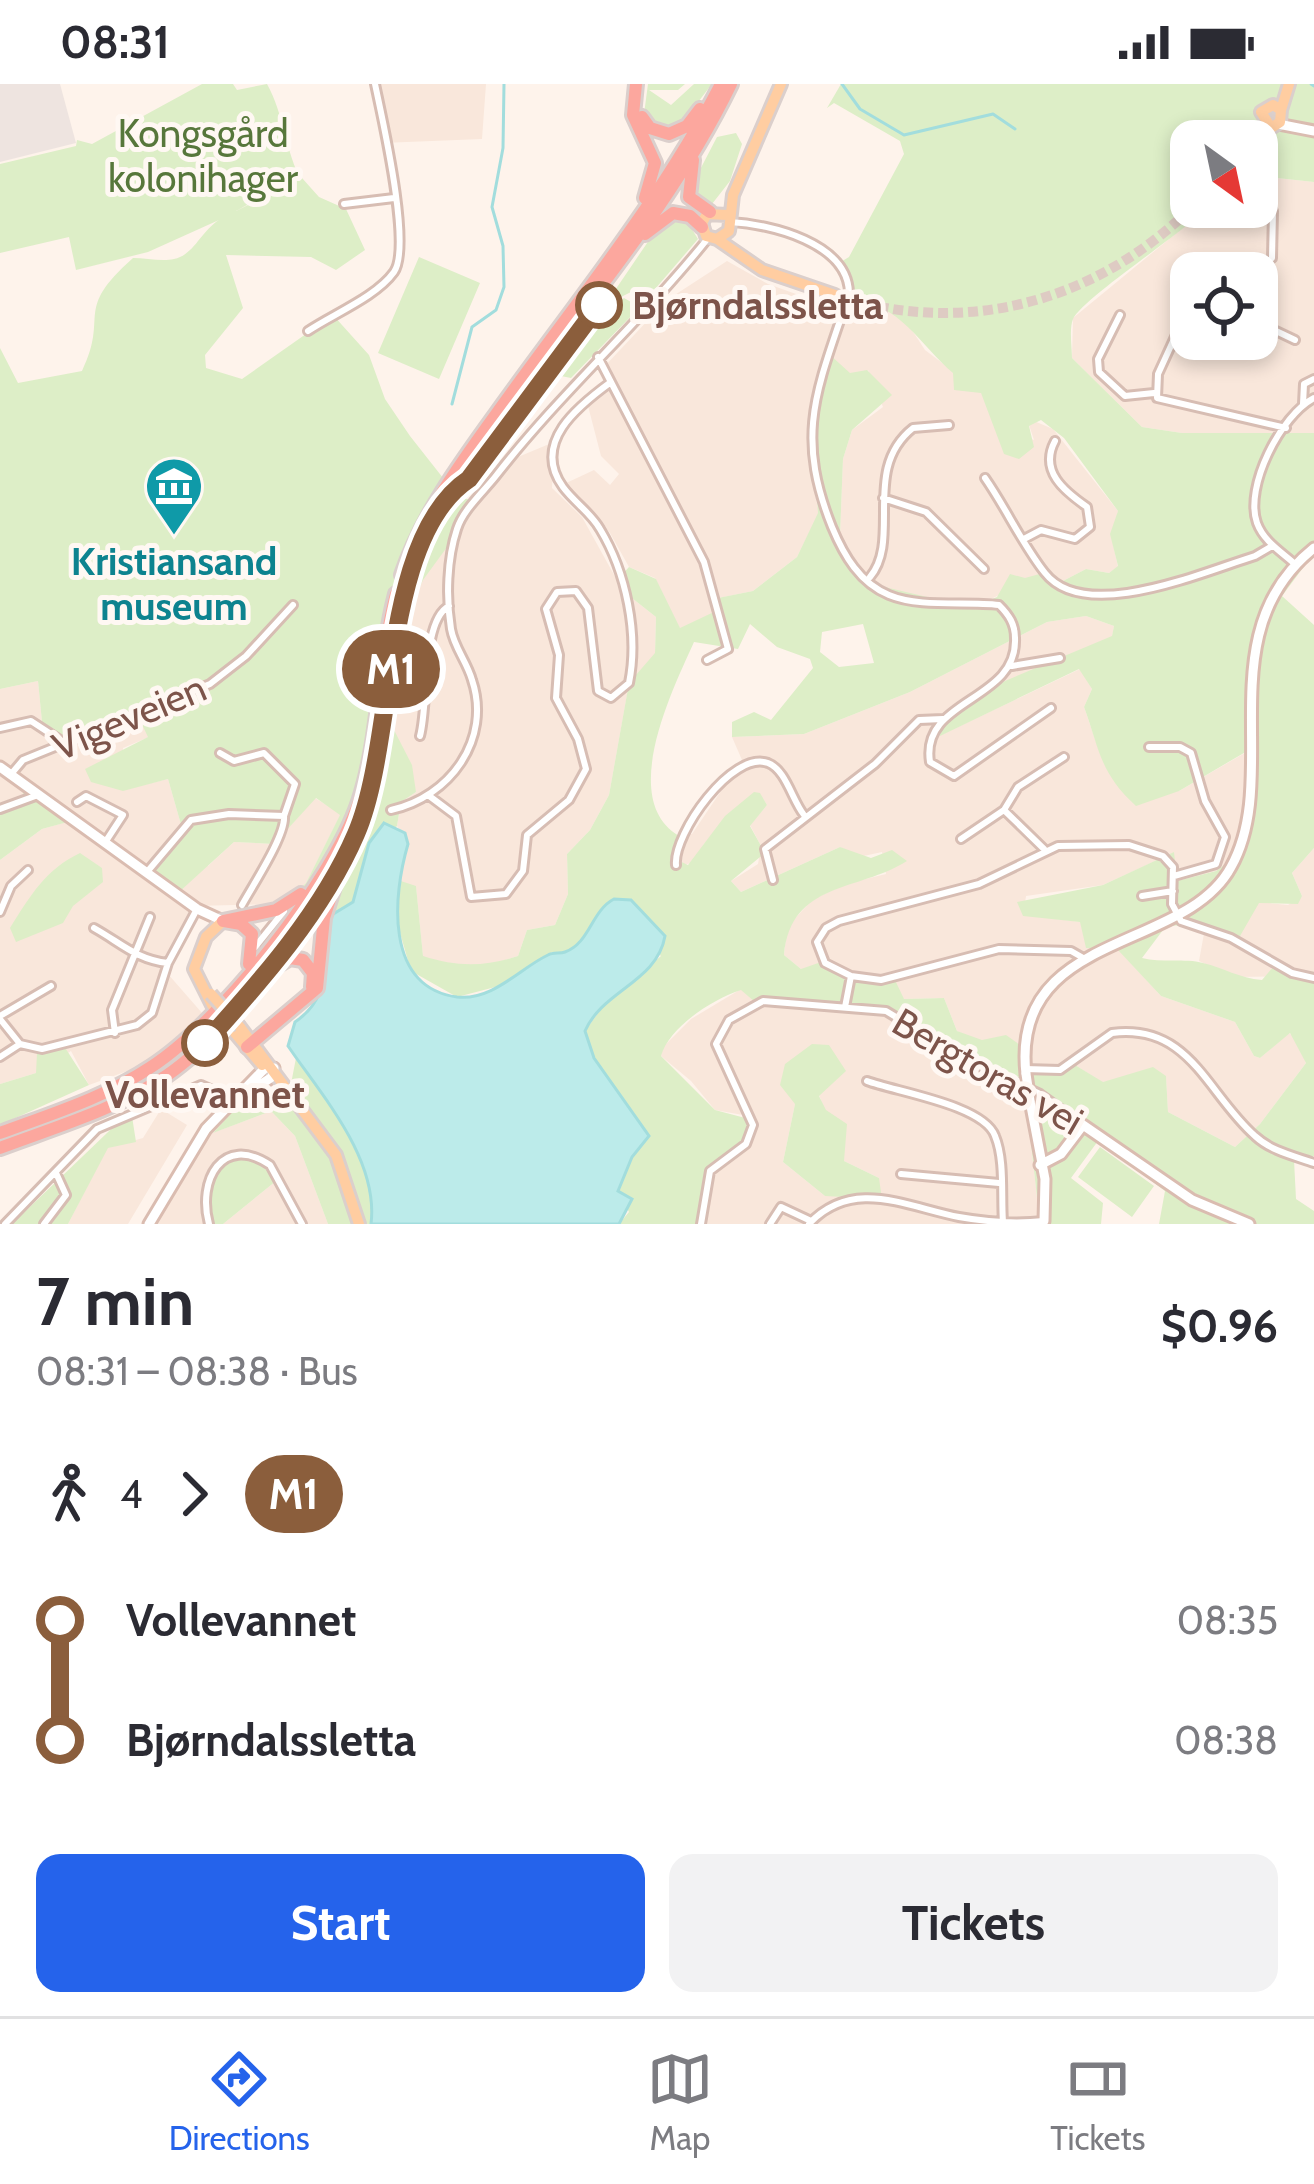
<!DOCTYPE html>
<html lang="en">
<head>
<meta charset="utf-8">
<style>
  :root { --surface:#fff; --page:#f2f2f3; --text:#2b2b33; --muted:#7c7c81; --line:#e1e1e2; --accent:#2563eb }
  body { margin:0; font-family:Cabin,sans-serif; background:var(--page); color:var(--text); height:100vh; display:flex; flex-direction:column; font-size:45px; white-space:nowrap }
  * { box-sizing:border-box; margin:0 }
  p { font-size:39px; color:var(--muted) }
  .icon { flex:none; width:66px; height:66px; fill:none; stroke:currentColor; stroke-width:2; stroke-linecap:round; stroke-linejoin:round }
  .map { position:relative; height:1140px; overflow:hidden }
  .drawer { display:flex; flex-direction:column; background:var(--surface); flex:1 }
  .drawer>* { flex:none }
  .badge { padding:0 24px; border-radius:39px; font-size:42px; line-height:78px }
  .needle { width:78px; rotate:147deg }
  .buttons { position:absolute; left:1170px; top:36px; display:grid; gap:24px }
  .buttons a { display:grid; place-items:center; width:108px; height:108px; border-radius:24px; background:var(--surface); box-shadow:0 6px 18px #0003; font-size:60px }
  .map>.badge { position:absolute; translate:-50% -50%; box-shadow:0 0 0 6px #fff }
  .legs { display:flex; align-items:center; gap:18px; height:132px; padding:0 36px; font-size:39px }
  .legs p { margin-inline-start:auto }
  .headline { display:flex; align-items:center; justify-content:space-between; height:204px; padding:0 36px }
  h1 { font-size:66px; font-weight:800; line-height:90px }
  .cta { display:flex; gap:24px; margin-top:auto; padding:24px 36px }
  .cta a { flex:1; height:138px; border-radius:24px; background:var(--accent); color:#fff; font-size:48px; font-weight:800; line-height:138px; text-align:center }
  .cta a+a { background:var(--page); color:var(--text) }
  ul { padding:0 36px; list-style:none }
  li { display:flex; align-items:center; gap:42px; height:120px; font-size:45px }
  li i { display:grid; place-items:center; width:18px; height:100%; margin:0 15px; background:currentColor }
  li i::after { content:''; width:30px; height:30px; margin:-15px; border:9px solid; border-radius:50%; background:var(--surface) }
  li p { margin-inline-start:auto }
  li:first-child i { background:linear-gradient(#0000 50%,currentColor 0) }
  li:last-child i { background:linear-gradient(currentColor 50%,#0000 0) }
  .status { display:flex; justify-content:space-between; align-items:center; height:84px; padding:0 60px; background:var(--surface); direction:ltr }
  .status svg { height:33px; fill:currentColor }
  .tab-bar { display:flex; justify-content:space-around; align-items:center; height:168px; border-top:3px solid var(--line); background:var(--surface); font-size:33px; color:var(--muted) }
  .tab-bar a { display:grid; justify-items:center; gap:6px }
  .tab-bar .selected { color:var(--accent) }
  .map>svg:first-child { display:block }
</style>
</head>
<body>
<div class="status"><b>08:31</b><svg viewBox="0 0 49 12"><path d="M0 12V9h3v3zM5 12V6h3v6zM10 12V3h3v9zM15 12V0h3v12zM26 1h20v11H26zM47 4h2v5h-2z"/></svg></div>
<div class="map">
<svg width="1314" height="1140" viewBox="0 0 1314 1140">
  <rect width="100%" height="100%" fill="#fef3eb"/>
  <path fill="#f9e7db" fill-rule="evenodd" d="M372 0H486L482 55 382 59Z
    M1257 92 1314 98V349H1182L1142 343 1072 274 1073 234 1208 123H1257ZM1191 189H1257V255H1191Z
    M727 177 768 200 841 226 849 217H866L904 234 925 266 981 308 996 343 1034 356 1029 341 1034 337 1053 345 1118 427 1113 460 1118 483 1109 489 1086 485 1061 498 1043 489 983 519 906 511 872 500 846 474 840 452 843 375 852 346 883 323 868 286 814 405 819 429 797 473 753 507 714 515 715 528 680 545 655 494 629 483 610 449 562 401 594 386 610 401 619 390 601 372 587 318 611 299 603 284 667 216Z
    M554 358 552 404 582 433 623 507 656 533 655 570 629 600 609 711 590 746 567 770 568 810 555 841 527 846 518 872 489 881H450L423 873 416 803 398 796 408 760 397 742 401 718 416 708 394 646 407 532 422 496 492 402 518 373Z
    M1086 532 1114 542 1112 553 970 615 941 651 1080 585 1092 605 1084 623 1096 658 1179 707 1250 666 1239 770 1216 787 1177 797 1173 769 1103 801 1026 812 1023 831 1081 838 1096 868 1118 865 1161 912 1235 938 1254 972 1260 974 1289 949 1297 956 1306 979 1260 1040 1235 1063 1168 1028 1166 993 1102 998 1075 981 1036 988 957 947 944 914 904 915 801 885 784 871 787 843 813 815 849 799 886 790 882 768 859 773 840 763 741 808 731 797 758 780 761 762 750 741 767 721 760 710 704 760 693 779 681 781 673 768 679 752 692 750 742 676 732 653 804 650 910 608 1047 538Z
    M38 597 42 638 138 632 149 653 123 664 122 706 168 695 182 744 208 782 234 758 274 760 315 714 341 730 306 799 283 820 192 822 168 890 202 929 149 979 89 1001 71 967 36 989 0 1000V776L42 745 74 736 24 714 0 727V605Z
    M1314 764V892L1233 893 1199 877 1205 844 1259 818 1288 821 1302 812 1292 789Z
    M741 905 832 926 871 922 903 935 1025 1007 1040 1140H699L712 1085 743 1031 715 1026 691 997 661 972 663 963 691 935ZM819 1011 844 1077 879 1094 825 1112 783 1078 795 1020Z
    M161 1025 187 1041 128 1140H68L107 1064 143 1054Z
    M271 1027 295 1052 328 1140H223L276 1097 208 1140H146L207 1051Z"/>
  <path fill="#eee4e0" d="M0 0H60L76 59 0 78Z"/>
  <path fill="#ddeec7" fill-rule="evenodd" d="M202 0H233L237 6 267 0C284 31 284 60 299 92L236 127 302 94 319 113 346 125 365 166 336 186 311 173 226 171 243 224 205 271 206 284 242 295 333 231 369 271 385 315 410 352 458 413 480 418 423 496 407 532 394 646 412 681 416 708 401 718 397 742 363 777 353 818 332 830V819L295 809 306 799 340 731 316 714 274 760 234 758 178 809 153 787 182 744 168 695 123 707 91 698 85 685 148 653 138 632 60 655 42 638 38 597 0 605V264L18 299 82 287C110 230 72 228 133 174 146 174 162 178 174 175 194 171 201 147 219 136L148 168 76 186 69 153 0 169V80L76 62 77 56 92 60Z
    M648 0H685L678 6H649L671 21 694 0H712L678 44 658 45 644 30Z
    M841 0H1314V98L1257 92V57H1191V123H1208C1183 149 1083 214 1073 235 1069 245 1072 263 1072 274L1142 343 1182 349H1314V469L1282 512 1314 541V764L1292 789 1302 812 1298 820 1259 819 1240 852 1189 841 1166 842 1142 874C1161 879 1185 874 1203 879 1224 884 1239 894 1262 896L1274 882 1314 892V1072L1294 1076 1296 1115 1314 1127V1140H1159L1165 1107 1098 1057 1071 1094 1103 1119 1101 1140H1040L1025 1007 903 935 871 922 832 926 793 918H755L741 906C713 915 669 943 661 972L715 1026 749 1035 743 1062 712 1086 699 1140H619L629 1128 618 1107 632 1073 649 1051 594 974 585 947 604 921 661 872 606 819 582 856 567 868H552L503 901 457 913 411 887 394 828 398 796 416 802 423 872C457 883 484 883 518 872L527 846 555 841 568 810 567 770 590 746 609 711 629 599 655 569 656 533 623 507 619 494 629 483 656 495 680 544 716 527 713 515 753 507 797 473 818 429 812 349 829 270 850 289 867 286 892 311 852 346 843 375 840 452 846 474 872 500 944 517 983 519 997 513 1010 490 1025 494 1043 489 1061 498 1086 485 1109 489 1118 482 1110 450 1118 427 1064 354 1041 336 1029 342 1034 363 1019 375 1004 370 981 309 954 306 953 289C920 261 897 215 849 217L839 179 849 173 904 70 900 57 834 19 827 24ZM1086 532 1114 542 1112 552 1005 597 970 615 940 641V652L1079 585 1092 605 1084 623C1100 667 1100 689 1136 722L1179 707 1249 666 1239 770 1216 787 1177 797 1174 768 1103 801 1017 818 1023 832 1080 838 1086 864 1118 866 1161 912 1235 938 1254 972 1260 974 1290 949 1306 979 1260 1040 1235 1063 1168 1028 1166 992 1153 983 1103 998 1075 981 1036 988 1026 983 1020 961 1006 951 982 956 957 947 944 914 904 915 894 894 856 891 824 877 801 885 784 871C791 797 858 808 907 777L892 766 871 774 840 763 741 808 731 797 765 769 750 742 767 721 760 709 754 708 725 732 688 781 675 775 679 752C618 716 672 607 694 558L738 565 750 540 777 563 810 575 813 584 771 636 754 628 732 638V653L804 650 910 608 1047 538ZM863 540 874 579 839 583 820 568 822 548Z
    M736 49 742 60 730 97 712 120H700L691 103 717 53Z
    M685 134 698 155 643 219 635 206 605 221 660 140Z
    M419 173 480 199 439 295 378 269Z
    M624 214 640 223 571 294 561 292 523 329 593 238Z
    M22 704 41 705 75 736 42 745 0 776V727L24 714Z
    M80 769 102 784 103 798 73 822 63 839 16 858 10 844C30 812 46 785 80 769Z
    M812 960 829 961 846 987 819 1012 826 1026 847 1040 844 1077 879 1094 882 1115 825 1112 783 1078 795 1020 780 1001 785 980Z
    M64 962 89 1001 0 1041V1000L36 989 37 969Z
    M296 974C331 1016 378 1084 371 1140H328L295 1052 271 1027 213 1049 244 1015 290 1005Z
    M131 1026 136 1058 108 1064 68 1140H12Z
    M1100 1063 1154 1102 1132 1133 1078 1093Z
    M237 1073 264 1079 276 1097 223 1140H208L202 1112 211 1085Z"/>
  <path fill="#bcebea" stroke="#a2dddd" stroke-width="3" d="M384 739 405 749 408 760C393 811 384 903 457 913 493 917 520 884 548 871 553 868 560 870 565 868 590 859 591 827 614 815L631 816 665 852C657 898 603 906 585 947L594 974 649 1052 632 1073 618 1107 632 1115 619 1140H371C379 1075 322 1012 288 962L295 938C338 909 315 873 330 832L353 818 369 759Z"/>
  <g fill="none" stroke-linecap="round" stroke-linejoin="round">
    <path stroke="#a2dddd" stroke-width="3" d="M842 0 860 25 904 51 993 30 1015 45
      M1311 0 1314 2
      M452 320 472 243 496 226 504 203 503 162 492 123 503 64 504 0"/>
    <path stroke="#decbc3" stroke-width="10" stroke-dasharray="10 5" stroke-linecap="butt" d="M835 211C963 254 1097 218 1192 123"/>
    <g stroke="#d7bdb3" stroke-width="12">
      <path id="street" d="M344 120 394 114
        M730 138C771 140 848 159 849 209
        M1204 189 1221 180 1258 186 1272 174 1273 127 1260 113
        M1191 218 1158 290 1157 314 1286 344
        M845 222C815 310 796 353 832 443 844 472 860 499 889 511 920 524 965 517 999 521 1009 531 1015 540 1015 554 1018 618 920 614 930 678L954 692 1051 624
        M1120 231 1098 275 1099 288 1125 312 1154 309
        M1257 238 1295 256
        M308 247C333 230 376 213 394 188 412 162 382 34 375 0
        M598 273 704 478 728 565 707 576
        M1303 320 1304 300 1314 295
        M985 394C1006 424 1022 460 1045 489 1085 540 1203 488 1255 472L1272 462
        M883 414 926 428 984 485
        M1024 455 1041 446 1075 455 1090 443 1087 423C1064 407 1039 387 1055 357
        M1296 481C1282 468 1264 458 1257 439 1244 403 1281 331 1314 314
        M870 493C902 455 861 385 913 344L949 341
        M1012 582 1060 574
        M0 644 31 637 60 656
        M420 652C429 619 421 537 449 522
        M1149 663H1180L1191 669 1205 717 1225 753 1216 780 1174 792
        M220 669 234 677 264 669 295 700 284 732
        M12 689 23 676 210 600 246 572 293 521
        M428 711 456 732 471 813 506 810 523 787 527 751 569 716 586 685 578 655 556 614 559 571 546 525 557 508 576 507 588 524 598 607 611 614 629 599C639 550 626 488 600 445 591 429 574 418 563 403 531 359 578 322 611 298
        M77 718 86 712 123 731 106 757
        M0 725 38 711
        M391 726C450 713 492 655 472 596 467 578 454 563 451 545 446 514 447 475 457 445 463 426 483 408 495 393 561 308 642 237 709 153
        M961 755 1004 726
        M1044 765 1004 726 1018 703 1064 673
        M676 781C673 750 732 666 768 679 786 686 792 716 804 731
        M147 788 191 736 229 730 284 732C286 751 253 801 242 821
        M773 796 765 765 875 680 919 636 943 635
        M1142 812 1173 807
        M0 828 11 802 28 786
        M94 844C121 859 137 876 168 879
        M255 863 284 827
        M1085 875 1071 867 999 865 881 896 851 892 825 879 817 858 826 844 839 837 979 800 1058 762 1129 761 1163 772 1173 783 1172 820 1181 837 1231 854 1292 889 1314 894
        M845 923 851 892
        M0 932 51 902
        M0 935 20 960 42 965 137 941 152 929 168 879 197 825
        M115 949 112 926 150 833
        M0 973 20 960
        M1025 985 1060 986 1112 949C1190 939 1207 1010 1255 1052 1271 1067 1294 1072 1314 1079
        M867 997C897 1008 984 1021 995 1052 1005 1076 1001 1112 1003 1138
        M901 1090 999 1099
        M5 1140 97 1045 201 1001 235 1016
        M44 1140 66 1111 56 1089
        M209 1140C197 1097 222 1049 270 1081L302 1140
        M701 1140 710 1087 746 1060 753 1041 716 960 729 936 763 917 886 927 962 973 1040 1010 1083 1041
        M770 1140 781 1123 811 1137
        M809 1140C853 1093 907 1123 959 1133 987 1138 1016 1140 1044 1137"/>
    </g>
    <g stroke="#dabcb0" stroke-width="15">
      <path id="secondary" d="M1278 40 1314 47
        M0 683 197 825 223 837
        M1026 990C1010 846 1185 869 1231 783 1283 690 1206 550 1314 464
        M245 1011 272 993 274 984
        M1030 1017 1045 1095 1044 1137
        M1040 1081 1061 1070 1083 1041 1192 1116 1249 1140
        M149 1140 206 1045 265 984H274"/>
    </g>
    <g stroke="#dbcfcc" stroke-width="16">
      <path id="primary" d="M1281 26 1289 0
        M1252 57 1280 38 1281 26 1273 21 1261 28 1270 42
        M727 131 707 130 702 139 706 152 717 155 729 147 733 111 781 0
        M717 155 762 186 835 211
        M212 921 194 885 206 853 223 837
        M240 943 336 1071 359 1140
        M235 949 262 981"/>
    </g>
    <g stroke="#dbcfcc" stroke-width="18">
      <path id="highway" d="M636 0 633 31 655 79 645 114
        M642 33 650 44 669 50 687 42 700 25
        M693 76 689 113 710 128
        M645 150 673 129 690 132 702 143
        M402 491C425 424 469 368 510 311 583 210 664 111 721 0
        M223 837 276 826 301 810
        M224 837 241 840 252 850 249 880
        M273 884 290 874 303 876 313 889 312 903
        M247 963 317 904 324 834 334 803
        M0 1049C51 1030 106 1013 151 983 222 937 332 798 359 718 381 651 378 579 396 510
        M0 1064C56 1043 117 1025 166 992 248 936 358 778 378 681 395 597 392 513 436 436 523 284 654 159 731 0"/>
    </g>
    <use href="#street" stroke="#fff" stroke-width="6"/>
    <use href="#secondary" stroke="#fff" stroke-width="9"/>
    <use href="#primary" stroke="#ffcda1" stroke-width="10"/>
    <use href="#highway" stroke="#fca79e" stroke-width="12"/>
    <g stroke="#d7bdb3" stroke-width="12" stroke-linecap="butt">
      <path id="street-bridge" d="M845 222 849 209"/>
    </g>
    <g stroke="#dabcb0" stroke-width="15" stroke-linecap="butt">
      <path id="secondary-bridge" d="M1026 990 1030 1017"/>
    </g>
    <g stroke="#dbcfcc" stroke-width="16" stroke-linecap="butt">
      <path id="primary-bridge" d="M211 910 240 943"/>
    </g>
    <use href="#street-bridge" stroke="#fff" stroke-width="6"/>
    <use href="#secondary-bridge" stroke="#fff" stroke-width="9"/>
    <use href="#primary-bridge" stroke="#ffcda1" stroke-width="10"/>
  </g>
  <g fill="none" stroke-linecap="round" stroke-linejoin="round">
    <g stroke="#fff" stroke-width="27">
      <path id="line-1" d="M205 959C261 897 323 827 356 750 397 656 380 454 469 395L599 221"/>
    </g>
    <use href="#line-1" stroke="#8b5e3c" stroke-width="18"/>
  </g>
  <defs>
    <g id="museum-pin" transform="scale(3)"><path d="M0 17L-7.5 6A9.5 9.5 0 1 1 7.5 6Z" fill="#0f9aa8" stroke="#fff8f3"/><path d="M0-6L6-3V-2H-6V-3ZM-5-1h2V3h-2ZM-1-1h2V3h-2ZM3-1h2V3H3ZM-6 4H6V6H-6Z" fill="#fff"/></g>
  </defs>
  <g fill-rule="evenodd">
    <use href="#museum-pin" x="174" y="402"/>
  </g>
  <g fill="#fff" stroke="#8b5e3c" stroke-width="6">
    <circle cx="599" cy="221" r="21"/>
    <circle cx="205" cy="959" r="21"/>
  </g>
  <g text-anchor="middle" stroke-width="10" stroke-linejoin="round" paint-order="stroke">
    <g font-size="39" fill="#57773b" stroke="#fff8f3">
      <text x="203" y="63">Kongsgård<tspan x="203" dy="45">kolonihager</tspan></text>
    </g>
    <g font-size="39" font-weight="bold" fill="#7d544a" stroke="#fff8f3" text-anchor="start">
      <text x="632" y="235">Bjørndalssletta</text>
      <text x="205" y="1024" text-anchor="middle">Vollevannet</text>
    </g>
    <g font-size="39" font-weight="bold" fill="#0d838f" stroke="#fff8f3">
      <text x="174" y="491">Kristiansand<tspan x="174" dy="45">museum</tspan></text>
    </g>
    <g font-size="39" fill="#7d544a" stroke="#fff8f3">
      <text transform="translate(129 633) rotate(-23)" y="14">Vigeveien</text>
      <text transform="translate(988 987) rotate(30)" y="14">Bergtoras vei</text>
    </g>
  </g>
</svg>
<div class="buttons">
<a><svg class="needle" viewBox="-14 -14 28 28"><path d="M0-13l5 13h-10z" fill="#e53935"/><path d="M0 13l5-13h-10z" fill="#7c7c81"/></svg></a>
<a><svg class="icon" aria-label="locate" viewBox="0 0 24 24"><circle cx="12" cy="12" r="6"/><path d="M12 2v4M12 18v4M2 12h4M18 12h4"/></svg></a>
</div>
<b class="badge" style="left:391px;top:585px;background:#8b5e3c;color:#fff">M1</b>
</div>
<section class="drawer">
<div class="headline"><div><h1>7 min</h1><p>08:31 – 08:38 · Bus</p></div><b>$0.96</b></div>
<div class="legs"><svg class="icon" aria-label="walk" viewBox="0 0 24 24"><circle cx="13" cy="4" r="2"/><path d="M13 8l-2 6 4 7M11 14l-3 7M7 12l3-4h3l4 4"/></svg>4<svg class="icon" aria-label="forward" viewBox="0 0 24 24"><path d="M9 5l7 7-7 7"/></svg><b class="badge" style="background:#8b5e3c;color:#fff">M1</b></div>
<ul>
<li><i style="color:#8b5e3c"></i><b>Vollevannet</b><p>08:35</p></li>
<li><i style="color:#8b5e3c"></i><b>Bjørndalssletta</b><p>08:38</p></li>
</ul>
<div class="cta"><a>Start</a><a>Tickets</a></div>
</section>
<nav class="tab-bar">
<a class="selected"><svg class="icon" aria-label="directions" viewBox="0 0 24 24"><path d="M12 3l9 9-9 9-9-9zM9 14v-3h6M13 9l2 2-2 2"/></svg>Directions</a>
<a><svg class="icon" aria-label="map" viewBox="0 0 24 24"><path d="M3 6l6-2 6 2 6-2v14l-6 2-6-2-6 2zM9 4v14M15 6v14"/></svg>Map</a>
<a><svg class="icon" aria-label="tickets" viewBox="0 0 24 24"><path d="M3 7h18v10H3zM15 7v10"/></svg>Tickets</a>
</nav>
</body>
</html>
